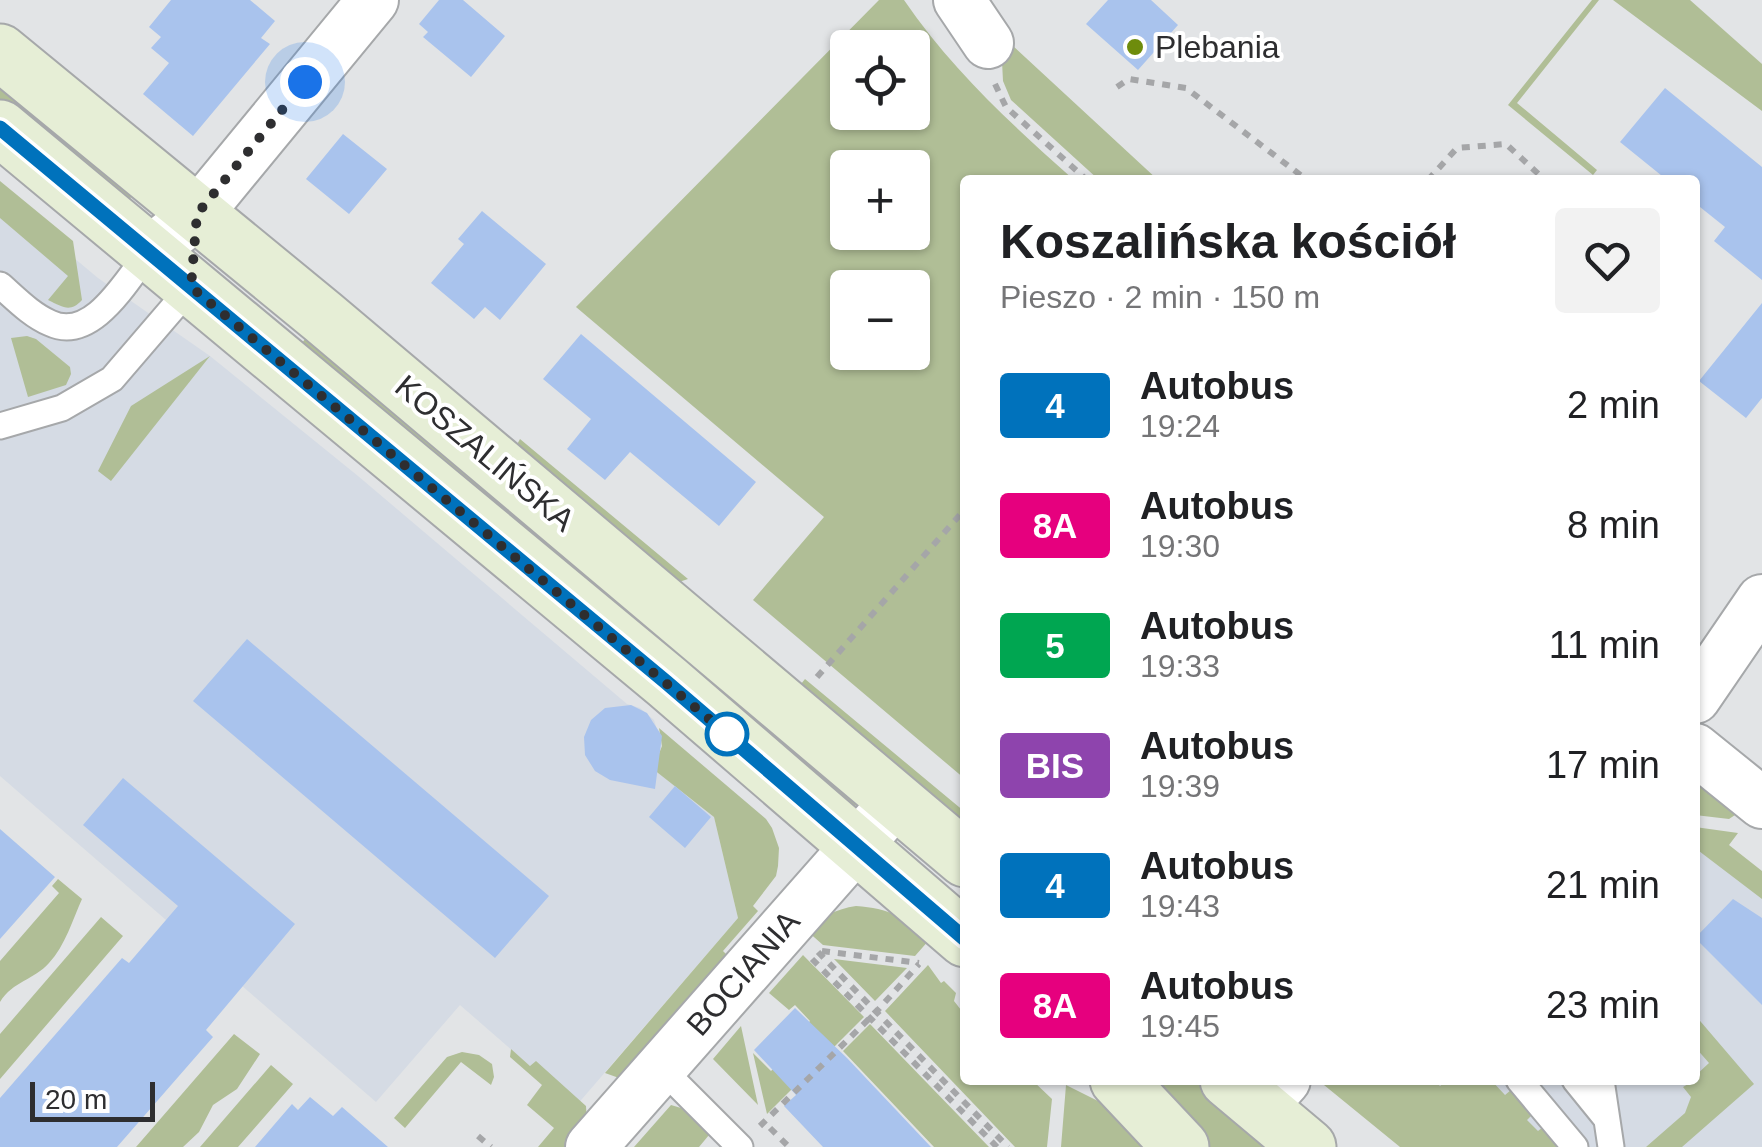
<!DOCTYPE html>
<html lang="pl">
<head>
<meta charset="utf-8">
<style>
  :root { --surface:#fff; --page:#f2f2f2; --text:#202124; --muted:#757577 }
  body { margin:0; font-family:Helvetica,sans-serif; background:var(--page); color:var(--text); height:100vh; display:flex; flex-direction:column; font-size:38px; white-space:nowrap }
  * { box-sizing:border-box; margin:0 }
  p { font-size:32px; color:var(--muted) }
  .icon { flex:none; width:55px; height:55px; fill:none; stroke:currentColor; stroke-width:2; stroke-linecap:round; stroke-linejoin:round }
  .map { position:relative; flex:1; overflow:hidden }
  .sheet { position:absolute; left:960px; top:175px; width:740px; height:910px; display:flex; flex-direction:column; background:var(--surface); border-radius:10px; box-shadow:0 2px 8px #0004 }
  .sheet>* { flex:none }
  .badge { padding:0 20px; border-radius:8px; font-size:35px; line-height:65px }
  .fabs { position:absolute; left:830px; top:30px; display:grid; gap:20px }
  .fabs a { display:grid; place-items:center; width:100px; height:100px; border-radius:10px; background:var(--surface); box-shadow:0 2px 8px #0004; font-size:50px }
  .scale { position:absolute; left:30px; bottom:25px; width:125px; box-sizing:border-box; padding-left:10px; border:5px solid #2e2e30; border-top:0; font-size:28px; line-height:35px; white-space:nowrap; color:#2e2e30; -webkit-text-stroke:8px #fff; paint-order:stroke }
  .you { position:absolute; width:50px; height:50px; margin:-25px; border:8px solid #fff; border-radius:50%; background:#1a73e8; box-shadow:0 0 0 15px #1a73e833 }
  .map>.badge { position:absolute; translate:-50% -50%; box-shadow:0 0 0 5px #fff }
  .round { display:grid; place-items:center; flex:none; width:105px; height:105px; border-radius:10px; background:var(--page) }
  .overview { display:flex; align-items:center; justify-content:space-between; height:170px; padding:0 40px }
  h1 { font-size:48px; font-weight:700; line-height:75px }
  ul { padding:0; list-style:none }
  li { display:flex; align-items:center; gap:30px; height:120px; padding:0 40px }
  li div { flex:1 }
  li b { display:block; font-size:38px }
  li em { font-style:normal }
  li .badge { min-width:110px; font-weight:700; text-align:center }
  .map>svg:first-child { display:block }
</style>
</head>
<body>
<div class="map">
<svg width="1762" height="1147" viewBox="0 0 1762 1147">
  <rect width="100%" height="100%" fill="#e2e4e6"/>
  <path fill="#d5dbe4" d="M0 196 98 278 210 356 358 476 627 704 640 708 654 720 662 745 654 769 714 817 738 918 576 1106 460 1005 376 1102 0 776Z
    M1695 830 1762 878V1147H1463L1371 1080H1695Z"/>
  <path fill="#b0be96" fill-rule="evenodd" d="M879 0H904C952 70 1011 124 1074 180H965V779L753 600 824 517 576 307ZM848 48H912V112H848ZM848 168H912V232H848ZM848 288H912V352H848Z
    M1592 0H1599L1517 103 1597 170 1593 175 1508 105Z
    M1613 0H1690L1762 64V111Z
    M1000 23 1013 46 1158 180H1099L1011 100 1003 81Z
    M0 79 133 193 129 201 0 102Z
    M0 181 73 241 82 300C70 313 63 307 48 300L68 276 0 218Z
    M309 334 858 800 857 805 852 807 298 348Z
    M27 336 36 339 70 367 71 374 66 385 28 397 11 338Z
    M210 356 111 481 98 471 131 406Z
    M520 439 688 579 673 584 514 450Z
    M805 679 965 812V833L797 689Z
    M659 728 766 819 772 828 779 848 778 866 776 876 753 906 758 911 723 951 731 959 619 1078 605 1073 738 918 714 817 653 769 662 746Z
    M1695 783 1699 784 1738 813 1729 819 1695 815Z
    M1695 827 1738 833 1729 845 1762 871V899L1695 848Z
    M58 879 82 899C73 919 65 946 49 963 34 980 13 981 0 1002V961L59 893 52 886Z
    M856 906C889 908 906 918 930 939L915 956 823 945 806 930C821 917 836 909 856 906Z
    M101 917 123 936 0 1079V1034Z
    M803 955 864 1017 767 1114 753 1053 771 1071 785 1057 781 1052 810 1021 795 1005 789 1010 769 993Z
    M834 959 907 968 875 1001Z
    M928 965 941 983 944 981 956 993 954 1001 965 1015V1080H1032L1052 1099 1047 1147H1015L885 1011Z
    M1695 1015 1754 1084 1682 1147H1646L1685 1113 1691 1097 1683 1087 1695 1080V1076L1709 1063 1695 1047Z
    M870 1024 989 1147H934L843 1051Z
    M741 1026 758 1105 713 1059Z
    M234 1034 260 1054 237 1089 213 1105 199 1132 183 1147H136Z
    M511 1049 530 1066 536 1061 586 1106 587 1123 566 1147H538L554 1128 527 1105 542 1085 510 1057Z
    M462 1052 479 1055 492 1064 494 1077 491 1085 461 1062 405 1128 394 1118 447 1057Z
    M271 1065 293 1084 238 1147H200Z
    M1145 1080H1196L1276 1147H1209Z
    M1325 1080H1434L1440 1086 1448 1080H1491L1505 1095 1511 1090 1532 1115 1527 1120 1538 1131 1543 1127 1559 1147H1400L1324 1085Z
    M1066 1085 1114 1109 1150 1147H1061Z
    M671 1105 681 1108 709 1135 699 1147H634Z"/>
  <path fill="#a9c3ed" d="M171 0H250L275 21 261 38 270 44 193 136 143 94 169 63 151 48 161 37 149 27Z
    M439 0H463L505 36 471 77 423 37 428 32 419 24Z
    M1108 0H1151L1178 25 1138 70 1086 24Z
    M1665 88 1762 167V280L1714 241 1725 227 1695 203V180H1667L1620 142Z
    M343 134 387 169 349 214 306 179Z
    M482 211 546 264 500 320 485 307 474 319 431 283 464 244 458 239Z
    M1762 303V398L1746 418 1699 381Z
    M581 334 756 482 719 526 630 452 605 480 567 449 591 419 543 379Z
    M247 639 549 896 495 958 193 701Z
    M631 705 647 713 662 736 655 789 610 780 595 771 585 755 584 737 591 720 605 708Z
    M123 778 295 924 206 1030 213 1037 117 1147H0V1098L122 958 129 963 178 906 83 825Z
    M675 786 711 817 685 848 649 817Z
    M0 829 55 877 0 939Z
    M1733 899 1762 918V1005L1695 938Z
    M795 1008 847 1058 931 1147H823L784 1106 796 1095 754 1050Z
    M310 1097 333 1116 342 1107 388 1147H255L292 1104 298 1110Z"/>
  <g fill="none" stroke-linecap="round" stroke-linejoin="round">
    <g stroke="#a6a8aa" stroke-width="29">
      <path id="lane" d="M0 285C15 298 31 315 50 323 92 343 126 281 149 252
        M0 426 62 408 112 379 191 287
        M661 1068 740 1147
        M1519 1080 1575 1147
        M1575 1080 1605 1117
        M1601 1080 1611 1147"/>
    </g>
    <g stroke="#a6a8aa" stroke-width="54">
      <path id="street" d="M959 0 988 43
        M149 252 197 214 373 0
        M1695 698 1762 600
        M1695 749 1762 803
        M1260 1108 1285 1080
        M591 1147 897 800"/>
    </g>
    <g stroke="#a6a8aa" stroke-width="59">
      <path id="secondary" d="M0 52 323 317 965 859
        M0 128 667 682 965 939
        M1118 1080 1181 1147
        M1228 1080 1308 1147"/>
    </g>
    <path stroke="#a5a6a8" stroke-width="6" stroke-dasharray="8 8" stroke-linecap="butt" d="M995 84 1006 107 1087 180
      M1117 87 1129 79 1186 88 1307 180
      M1428 180 1457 148 1506 144 1545 180
      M817 677 965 509
      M822 951 919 963
      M818 952 1008 1147
      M812 959 997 1147
      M760 1126 877 1011 919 964
      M770 1128 789 1147
      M478 1136 491 1147"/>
    <use href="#lane" stroke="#fff" stroke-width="25"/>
    <use href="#street" stroke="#fff" stroke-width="50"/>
    <use href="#secondary" stroke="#e6eed6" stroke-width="55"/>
  </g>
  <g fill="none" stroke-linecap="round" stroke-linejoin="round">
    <g stroke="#fff" stroke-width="22">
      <path id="line" d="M0 128 666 682 965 939"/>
    </g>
    <use href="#line" stroke="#0072bc" stroke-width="15"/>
    <path stroke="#2e2e30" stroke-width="10" stroke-dasharray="0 18" d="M305 82 197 214 191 287 727 734"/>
  </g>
  <circle fill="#6e8c0c" stroke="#fff" stroke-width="4" cx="1135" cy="47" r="10"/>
  <circle fill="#fff" stroke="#0072bc" stroke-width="5" cx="727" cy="734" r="20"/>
  <g text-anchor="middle" stroke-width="8" stroke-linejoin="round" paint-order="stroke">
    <g font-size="32" fill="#2e2e30" stroke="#fff" text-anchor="start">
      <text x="1155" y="58">Plebania</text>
    </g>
    <g font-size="32" fill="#2e2e30" stroke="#fff">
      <text transform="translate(485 453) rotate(40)" y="11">KOSZALIŃSKA</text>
      <text transform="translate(743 973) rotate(-49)" y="11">BOCIANIA</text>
    </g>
  </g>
</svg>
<div class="fabs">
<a><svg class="icon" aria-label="locate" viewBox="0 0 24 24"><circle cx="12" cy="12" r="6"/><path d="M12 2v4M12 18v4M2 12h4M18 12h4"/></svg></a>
<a>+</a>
<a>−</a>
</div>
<div class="scale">20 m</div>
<div class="you" style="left:305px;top:82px"></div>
<section class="sheet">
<div class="overview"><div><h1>Koszalińska kościół</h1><p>Pieszo · 2 min · 150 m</p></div><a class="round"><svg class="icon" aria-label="heart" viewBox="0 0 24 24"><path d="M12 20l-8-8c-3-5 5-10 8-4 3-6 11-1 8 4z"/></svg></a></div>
<ul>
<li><span class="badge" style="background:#0072bc;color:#fff">4</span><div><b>Autobus</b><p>19:24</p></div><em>2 min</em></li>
<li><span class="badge" style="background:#e6007e;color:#fff">8A</span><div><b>Autobus</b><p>19:30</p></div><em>8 min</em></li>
<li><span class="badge" style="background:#00a651;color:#fff">5</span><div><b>Autobus</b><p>19:33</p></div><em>11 min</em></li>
<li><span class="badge" style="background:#8e44ad;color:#fff">BIS</span><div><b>Autobus</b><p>19:39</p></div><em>17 min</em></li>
<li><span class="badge" style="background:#0072bc;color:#fff">4</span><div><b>Autobus</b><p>19:43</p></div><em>21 min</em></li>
<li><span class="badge" style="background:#e6007e;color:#fff">8A</span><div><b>Autobus</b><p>19:45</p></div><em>23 min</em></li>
</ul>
</section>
</div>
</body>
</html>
